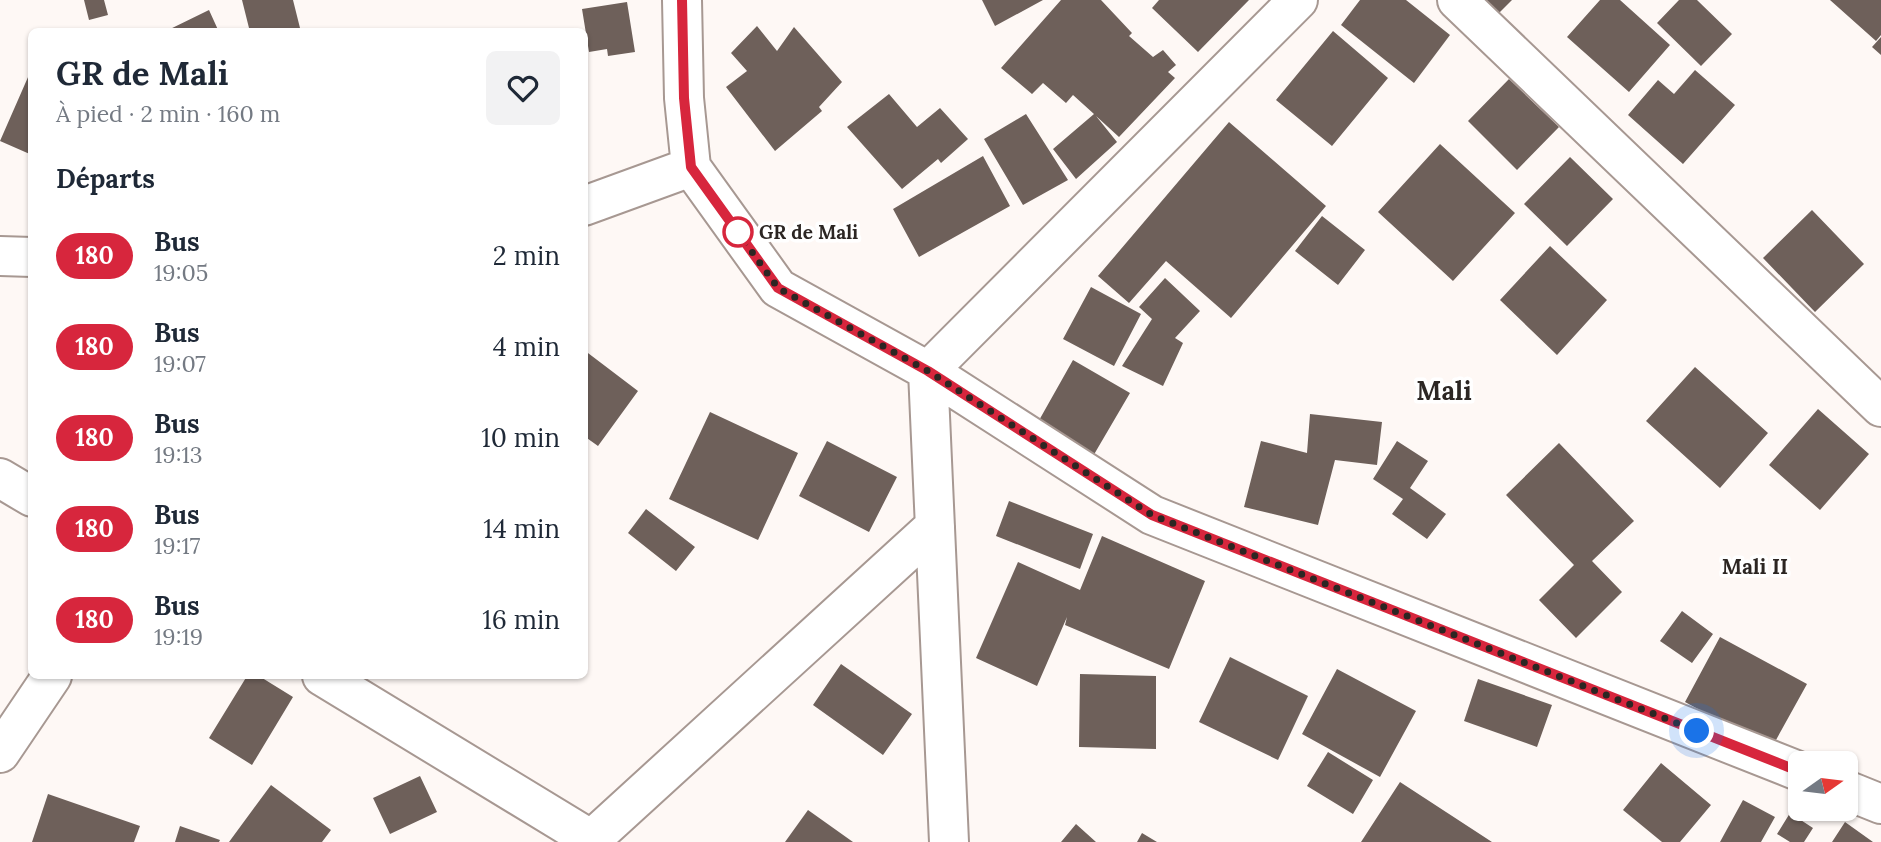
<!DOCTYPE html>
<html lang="fr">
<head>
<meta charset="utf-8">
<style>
  :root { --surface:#fff; --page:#f2f2f3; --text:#1f2937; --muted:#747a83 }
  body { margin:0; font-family:Lora,serif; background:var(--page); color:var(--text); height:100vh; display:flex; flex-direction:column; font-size:26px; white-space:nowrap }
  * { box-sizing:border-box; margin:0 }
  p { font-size:23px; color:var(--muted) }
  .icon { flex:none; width:38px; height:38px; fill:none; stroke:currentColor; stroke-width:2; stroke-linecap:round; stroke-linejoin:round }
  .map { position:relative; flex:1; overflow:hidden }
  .details { position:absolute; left:28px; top:28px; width:560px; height:651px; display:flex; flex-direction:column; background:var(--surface); border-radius:10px; box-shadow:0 2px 5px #0004 }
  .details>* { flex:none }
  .badge { padding:0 14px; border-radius:23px; font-size:24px; line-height:46px }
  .needle { width:46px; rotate:76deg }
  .fabs { position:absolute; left:1788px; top:751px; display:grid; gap:14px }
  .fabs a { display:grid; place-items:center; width:70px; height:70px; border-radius:10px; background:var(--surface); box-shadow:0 2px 5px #0004; font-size:35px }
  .you { position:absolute; width:35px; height:35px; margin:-18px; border:5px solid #fff; border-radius:50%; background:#1a73e8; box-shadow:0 0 0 10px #1a73e833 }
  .map>.badge { position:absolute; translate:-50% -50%; box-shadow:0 0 0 4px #fff }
  h2 { padding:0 28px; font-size:26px; line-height:63px }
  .round { display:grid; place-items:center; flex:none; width:74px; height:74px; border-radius:10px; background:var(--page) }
  .headline { display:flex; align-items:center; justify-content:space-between; height:119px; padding:0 28px }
  h1 { font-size:33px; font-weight:800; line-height:52px }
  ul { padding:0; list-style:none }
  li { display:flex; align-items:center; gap:21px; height:91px; padding:0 28px }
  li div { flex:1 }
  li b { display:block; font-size:26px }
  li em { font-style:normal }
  li .badge { min-width:77px; font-weight:700; text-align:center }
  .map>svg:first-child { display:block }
</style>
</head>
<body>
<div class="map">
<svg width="1881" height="842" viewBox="0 0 1881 842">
  <rect width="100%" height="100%" fill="#fef8f5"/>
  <path fill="#6e605a" d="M84 0H104L108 15 89 20Z
    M242 0H293L301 32H250Z
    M982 0H1043L995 26Z
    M1061 0H1101L1132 33 1129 36 1153 57 1163 50 1176 65 1168 72 1175 78 1119 137 1096 116 1117 142 1076 179 1053 149 1094 114 1073 95 1066 103 1043 83 1032 94 1001 68Z
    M1159 0H1249L1198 52 1152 8Z
    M1360 0H1406L1450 35 1414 83 1341 25Z
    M1474 0H1512L1493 19Z
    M1600 0H1620L1670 45 1629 92 1567 37Z
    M1679 0H1697L1732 34 1701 66 1657 23Z
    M1830 0H1881V35L1876 41Z
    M627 2 635 52 608 56 607 49 589 52 582 9Z
    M209 10 219 32H164Z
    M757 26 777 51 794 27 842 82 819 107 822 111 775 151 726 87 747 71 731 53Z
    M1333 31 1388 78 1332 146 1276 100Z
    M1881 37V55L1872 47Z
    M32 68V155L0 141Z
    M1695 70 1735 105 1683 164 1628 115 1658 80 1674 94Z
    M1509 79 1559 127 1517 170 1468 121Z
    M889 94 917 127 940 108 968 139 941 163 938 159 902 189 847 127Z
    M1026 114 1068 180 1023 205 984 139Z
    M1229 122 1326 206 1231 318 1166 261 1129 303 1098 276Z
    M1440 144 1515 213 1453 281 1378 212Z
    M983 156 1010 206 919 257 893 209Z
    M1570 157 1613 199 1567 246 1524 204Z
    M1812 210 1864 264 1815 312 1763 258Z
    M1322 216 1365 250 1338 285 1295 251Z
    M1550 246 1607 300 1557 355 1500 300Z
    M1165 278 1200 311 1175 338 1183 343 1163 386 1122 366 1152 319 1139 307Z
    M1091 287 1141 314 1114 366 1063 339Z
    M584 350 638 391 598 446 584 436Z
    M1073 360 1130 393 1089 463 1033 431Z
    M1695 367 1768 433 1720 488 1646 421Z
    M1818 409 1869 454 1820 510 1769 465Z
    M710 412 798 453 758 540 669 499Z
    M1310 414 1382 422 1377 465 1335 460 1318 525 1244 507 1261 441 1307 453Z
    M827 441 897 477 869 532 799 496Z
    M1397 441 1428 461 1410 488 1446 514 1427 539 1392 514 1403 499 1373 479Z
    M1559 443 1634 521 1592 561 1622 592 1576 638 1539 600 1574 565 1506 495Z
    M1009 501 1093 534 1080 569 996 536Z
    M646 509 695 547 676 571 628 533Z
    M1102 536 1205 581 1169 669 1065 625 1067 617 1037 686 976 658 1018 562 1080 590Z
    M1682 611 1713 634 1692 663 1660 641Z
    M1720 637 1807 684 1771 749 1685 702Z
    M1230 657 1308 696 1278 760 1199 722Z
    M841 664 912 714 883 755 813 705Z
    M1337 669 1416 711 1380 777 1302 734Z
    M1080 674 1156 676V749L1079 747Z
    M247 676H259L293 697 252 765 209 738Z
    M1478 679 1552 705 1537 747 1464 721Z
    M1328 752 1373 780 1353 814 1307 786Z
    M1661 763 1711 805 1680 842H1662L1623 810Z
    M420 776 437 812 390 834 373 798Z
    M1400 782 1492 842H1361Z
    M271 785 331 830 322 842H229Z
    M48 794 140 826 134 842H32Z
    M1743 800 1775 817 1761 842H1720Z
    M808 810 853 842H785Z
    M1790 813 1813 828 1804 842H1790L1777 834Z
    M1845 822 1873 842H1832Z
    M1076 824 1096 842H1061Z
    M180 826 220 840 219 842H175Z
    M1142 833 1157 842H1137Z"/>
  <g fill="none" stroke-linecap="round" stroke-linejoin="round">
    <g stroke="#a79892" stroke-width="42">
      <path id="minor" d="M682 0 684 98 691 167
        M1457 0 1881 407
        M584 206 691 167 778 288 928 371 1152 515 1801 772
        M0 256 32 257
        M0 478 32 497
        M322 676 595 842
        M0 753 52 676
        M1846 790 1881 804
        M585 842 591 840 935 526
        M949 842 928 371 1298 0"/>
    </g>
    <use href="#minor" stroke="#fff" stroke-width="38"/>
  </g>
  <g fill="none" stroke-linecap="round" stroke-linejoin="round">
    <g stroke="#fff" stroke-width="16">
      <path id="line" d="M682 0 684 98 691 167 778 288 928 371 1152 515 1801 772"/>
    </g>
    <use href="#line" stroke="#d7263d" stroke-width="10"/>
    <path stroke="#2c2623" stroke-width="7" stroke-dasharray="0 12.6" d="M738 232 734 227 778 288 928 371 1152 515 1697 731"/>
  </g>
  <circle fill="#fff" stroke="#d7263d" stroke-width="3.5" cx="738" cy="232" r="14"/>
  <g text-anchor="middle" stroke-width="7" stroke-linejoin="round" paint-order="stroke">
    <g font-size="19" font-weight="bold" fill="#2c2623" stroke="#fff" text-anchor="start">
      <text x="759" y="239">GR de Mali</text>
    </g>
    <g font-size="21" font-weight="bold" fill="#2c2623" stroke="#fff">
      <text x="1755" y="574">Mali II</text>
    </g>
    <g font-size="26" font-weight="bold" fill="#2c2623" stroke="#fff">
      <text x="1444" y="400">Mali</text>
    </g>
  </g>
</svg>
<div class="fabs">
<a><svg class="needle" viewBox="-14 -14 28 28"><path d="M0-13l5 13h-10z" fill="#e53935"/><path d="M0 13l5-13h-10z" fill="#747a83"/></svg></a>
</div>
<div class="you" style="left:1697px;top:731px"></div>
<section class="details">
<div class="headline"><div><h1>GR de Mali</h1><p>À pied · 2 min · 160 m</p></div><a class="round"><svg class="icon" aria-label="heart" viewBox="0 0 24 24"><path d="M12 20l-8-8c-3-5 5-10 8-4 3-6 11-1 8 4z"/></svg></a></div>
<h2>Départs</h2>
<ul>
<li><span class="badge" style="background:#d7263d;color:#fff">180</span><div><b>Bus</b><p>19:05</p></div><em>2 min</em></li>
<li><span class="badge" style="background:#d7263d;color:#fff">180</span><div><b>Bus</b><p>19:07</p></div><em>4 min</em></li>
<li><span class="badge" style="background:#d7263d;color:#fff">180</span><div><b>Bus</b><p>19:13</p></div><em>10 min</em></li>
<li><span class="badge" style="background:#d7263d;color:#fff">180</span><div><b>Bus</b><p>19:17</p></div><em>14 min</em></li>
<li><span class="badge" style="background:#d7263d;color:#fff">180</span><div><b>Bus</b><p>19:19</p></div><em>16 min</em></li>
</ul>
</section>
</div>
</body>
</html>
